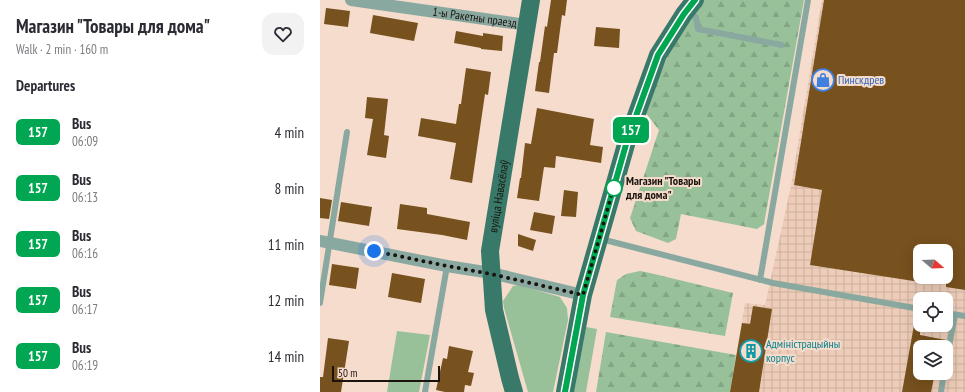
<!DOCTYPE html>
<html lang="en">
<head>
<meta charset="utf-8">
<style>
  :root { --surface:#fff; --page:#f2f2f3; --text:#2b2b33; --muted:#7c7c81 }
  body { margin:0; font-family:"PT Sans Narrow",sans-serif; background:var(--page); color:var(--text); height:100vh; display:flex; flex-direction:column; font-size:15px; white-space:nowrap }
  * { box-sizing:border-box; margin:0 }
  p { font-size:13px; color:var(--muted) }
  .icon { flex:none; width:22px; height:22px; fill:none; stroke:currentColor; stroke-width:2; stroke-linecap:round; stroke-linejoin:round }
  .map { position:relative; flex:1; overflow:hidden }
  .sheet { display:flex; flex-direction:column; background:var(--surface); width:320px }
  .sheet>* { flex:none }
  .badge { padding:0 8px; border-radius:6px; font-size:14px; line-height:26px }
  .needle { width:26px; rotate:109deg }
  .controls { position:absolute; left:593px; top:244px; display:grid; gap:8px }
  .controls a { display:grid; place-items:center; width:40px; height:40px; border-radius:8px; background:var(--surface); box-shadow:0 4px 16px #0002; font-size:20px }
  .scale { position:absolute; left:12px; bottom:10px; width:108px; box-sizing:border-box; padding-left:4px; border:2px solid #1b130d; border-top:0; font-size:11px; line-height:14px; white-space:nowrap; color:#1b130d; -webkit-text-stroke:3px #f5dccc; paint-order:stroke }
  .you { position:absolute; width:20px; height:20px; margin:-10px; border:3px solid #fff; border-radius:50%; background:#1a73e8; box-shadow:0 0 0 6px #1a73e833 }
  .map>.badge { position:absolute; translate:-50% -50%; box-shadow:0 0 0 2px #fff }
  h2 { padding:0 16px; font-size:15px; line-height:36px }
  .round { display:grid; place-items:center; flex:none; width:42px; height:42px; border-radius:12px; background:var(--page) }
  .head { display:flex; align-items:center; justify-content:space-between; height:68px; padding:0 16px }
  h1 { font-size:19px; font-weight:800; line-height:30px }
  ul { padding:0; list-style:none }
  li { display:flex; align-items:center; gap:12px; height:56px; padding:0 16px }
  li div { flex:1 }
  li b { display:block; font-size:15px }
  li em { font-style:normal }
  li .badge { min-width:44px; font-weight:700; text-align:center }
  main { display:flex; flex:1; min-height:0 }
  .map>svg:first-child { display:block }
</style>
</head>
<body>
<main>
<section class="sheet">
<div class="head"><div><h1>Магазин &quot;Товары для дома&quot;</h1><p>Walk · 2 min · 160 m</p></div><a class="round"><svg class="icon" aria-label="heart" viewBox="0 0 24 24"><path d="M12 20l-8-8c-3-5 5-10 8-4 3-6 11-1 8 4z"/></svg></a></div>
<h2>Departures</h2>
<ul>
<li><span class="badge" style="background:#00a651;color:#fff">157</span><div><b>Bus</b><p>06:09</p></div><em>4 min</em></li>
<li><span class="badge" style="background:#00a651;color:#fff">157</span><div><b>Bus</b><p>06:13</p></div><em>8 min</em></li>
<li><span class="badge" style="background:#00a651;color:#fff">157</span><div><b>Bus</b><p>06:16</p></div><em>11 min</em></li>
<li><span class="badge" style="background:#00a651;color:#fff">157</span><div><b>Bus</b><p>06:17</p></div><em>12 min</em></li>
<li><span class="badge" style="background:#00a651;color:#fff">157</span><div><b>Bus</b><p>06:19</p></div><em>14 min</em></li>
</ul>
</section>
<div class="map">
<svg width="645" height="392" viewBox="0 0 645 392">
  <defs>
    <pattern id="industrial-grid" width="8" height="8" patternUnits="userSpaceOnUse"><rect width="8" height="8" fill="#edcdb9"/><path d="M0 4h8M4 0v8" fill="none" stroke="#cbaf9e"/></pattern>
    <pattern id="forest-firs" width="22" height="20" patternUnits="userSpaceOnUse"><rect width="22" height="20" fill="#98c19a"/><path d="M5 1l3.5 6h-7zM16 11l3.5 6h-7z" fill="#82a584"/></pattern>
  </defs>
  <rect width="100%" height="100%" fill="#f5dccc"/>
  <path fill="url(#industrial-grid)" fill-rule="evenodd" d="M502 0H645V392H410L425 303 445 305 471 186ZM600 251H626V277H600ZM600 299H626V325H600ZM600 347H626V373H600Z"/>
  <path fill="#98c19a" d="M199 285 240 297 247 308 248 320 233 392H208L184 308 183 301 193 286Z
    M266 327 277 329 266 392H254Z
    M77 331 110 335 99 392H67Z"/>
  <path fill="url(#forest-firs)" d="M380 0H484L444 224 437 229 361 214 356 239 348 243 316 231 310 218 339 130 325 112 351 48Z
    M320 271 330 273 413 293 405 336 290 317 297 280 306 274Z
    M286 332 416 355 410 392H276Z"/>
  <path fill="#77511e" d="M231 0H247L245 16 242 15 237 53H234L229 93 215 91 219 62H220L225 26 227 27Z
    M504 0H645V290L626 287V251H600V282L490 265 502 190 474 185Z
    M6 8 30 11 28 27 4 24Z
    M53 15 98 23 94 41 50 33Z
    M276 27 300 29 299 48 274 46Z
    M136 31 163 36V33L183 36 182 51 161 49V48L134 43Z
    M146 68 171 72 168 95 165 94 152 183 130 179 136 143 98 136 101 118 136 124 139 104H141Z
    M47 97 68 99 64 135 69 136 66 158 47 155 53 119 45 118Z
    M217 108 274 119 270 145 283 147 281 163 236 156 235 168 224 167 219 201 197 198 200 178H201L205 143 211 144Z
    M244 190 258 192 256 217 241 216Z
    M0 198 12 200 9 219 0 218Z
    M21 202 52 207 49 226 18 221Z
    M80 204 107 208V214L150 222 147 240 122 235 77 229Z
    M214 212 235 216 232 234 210 230Z
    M198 234 216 240 213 251 198 246Z
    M12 264 39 268 36 289 9 285Z
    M72 273 105 279 101 303 68 297Z
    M433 306 452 309 439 392H410L422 323 430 324Z
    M594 325 600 326V335L626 340 624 347H600V373H615L611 392H582Z
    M8 338 29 341 21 392H0V377H3Z
    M129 346 153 351 148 372 154 373 151 386 145 385 144 392H125L116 390 123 358 127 359Z"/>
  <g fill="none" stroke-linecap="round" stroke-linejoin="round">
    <path stroke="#89a9a0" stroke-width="6" d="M366 15 376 17 378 29 462 45
      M281 239 453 283 600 309
      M440 280 488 0
      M0 303 27 132
      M626 313 645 316
      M626 362 635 315
      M105 392 127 266
      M621 392 624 373"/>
    <g stroke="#89a9a0" stroke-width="12">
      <path id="s1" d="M31 0 207 25"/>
      <path d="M0 241 127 266 171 273 263 295"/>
    </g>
    <g stroke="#38796a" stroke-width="18">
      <path id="s2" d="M194 392 190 378 174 310 170 251 211 0"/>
      <path d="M245 392 263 295 307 141 338 55 364 14 375 0"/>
    </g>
  </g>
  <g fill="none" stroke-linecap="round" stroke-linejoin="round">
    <g stroke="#fff" stroke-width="9">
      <path id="line" d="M245 392 263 295 307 141 338 55 364 14 375 0"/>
    </g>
    <use href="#line" stroke="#00a651" stroke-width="6"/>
    <path stroke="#1b130d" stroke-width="4" stroke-dasharray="0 7.2" d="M54 251 127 266 171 274 263 295 295 183 294 188"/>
  </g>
  <defs>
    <g id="shop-ring" transform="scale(1.15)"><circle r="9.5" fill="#f5dccc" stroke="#3f7fe0" stroke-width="1.5"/><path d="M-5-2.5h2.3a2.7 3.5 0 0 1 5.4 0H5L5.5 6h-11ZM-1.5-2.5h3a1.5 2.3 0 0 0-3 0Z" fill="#3f7fe0"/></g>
    <g id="building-ring" transform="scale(1.15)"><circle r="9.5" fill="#f5dccc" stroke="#0f9aa8" stroke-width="1.5"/><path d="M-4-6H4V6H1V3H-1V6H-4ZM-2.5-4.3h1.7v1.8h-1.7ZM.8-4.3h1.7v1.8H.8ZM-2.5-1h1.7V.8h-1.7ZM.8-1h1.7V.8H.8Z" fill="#0f9aa8"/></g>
  </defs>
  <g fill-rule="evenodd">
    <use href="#shop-ring" x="503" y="80"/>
    <use href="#building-ring" x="431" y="351"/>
  </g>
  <circle fill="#fff" stroke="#00a651" stroke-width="2" cx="294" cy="188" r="8"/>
  <g text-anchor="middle" stroke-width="4" stroke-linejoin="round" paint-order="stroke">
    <g font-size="12" fill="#1b130d" stroke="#f5dccc">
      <text dy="4" stroke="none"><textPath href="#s1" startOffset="125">1-ы Ракетны праезд</textPath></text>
      <text dy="4" stroke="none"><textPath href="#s2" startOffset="199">вуліца Навасёлаў</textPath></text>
    </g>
    <g font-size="12" fill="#366cbe" stroke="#f5dccc" text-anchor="start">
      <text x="518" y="84">Пинскдрев</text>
    </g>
    <g font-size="12" font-weight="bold" fill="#1b130d" stroke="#f5dccc" text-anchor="start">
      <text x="306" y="185">Магазин "Товары<tspan x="306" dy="14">для дома"</tspan></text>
    </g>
    <g font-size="12" fill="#0d838f" stroke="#f5dccc" text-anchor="start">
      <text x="446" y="348">Адміністрацыйны<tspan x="446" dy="14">корпус</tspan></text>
    </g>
  </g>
</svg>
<div class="controls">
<a><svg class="needle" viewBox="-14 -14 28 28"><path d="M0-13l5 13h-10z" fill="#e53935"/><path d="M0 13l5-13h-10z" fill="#7c7c81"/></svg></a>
<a><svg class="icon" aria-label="locate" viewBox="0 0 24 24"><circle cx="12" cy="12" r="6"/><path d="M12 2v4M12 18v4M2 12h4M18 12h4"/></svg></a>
<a><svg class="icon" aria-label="layers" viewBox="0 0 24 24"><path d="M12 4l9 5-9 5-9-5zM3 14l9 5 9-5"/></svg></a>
</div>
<div class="scale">50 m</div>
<div class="you" style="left:54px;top:251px"></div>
<b class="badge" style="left:311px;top:130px;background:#00a651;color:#fff">157</b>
</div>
</main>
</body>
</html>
